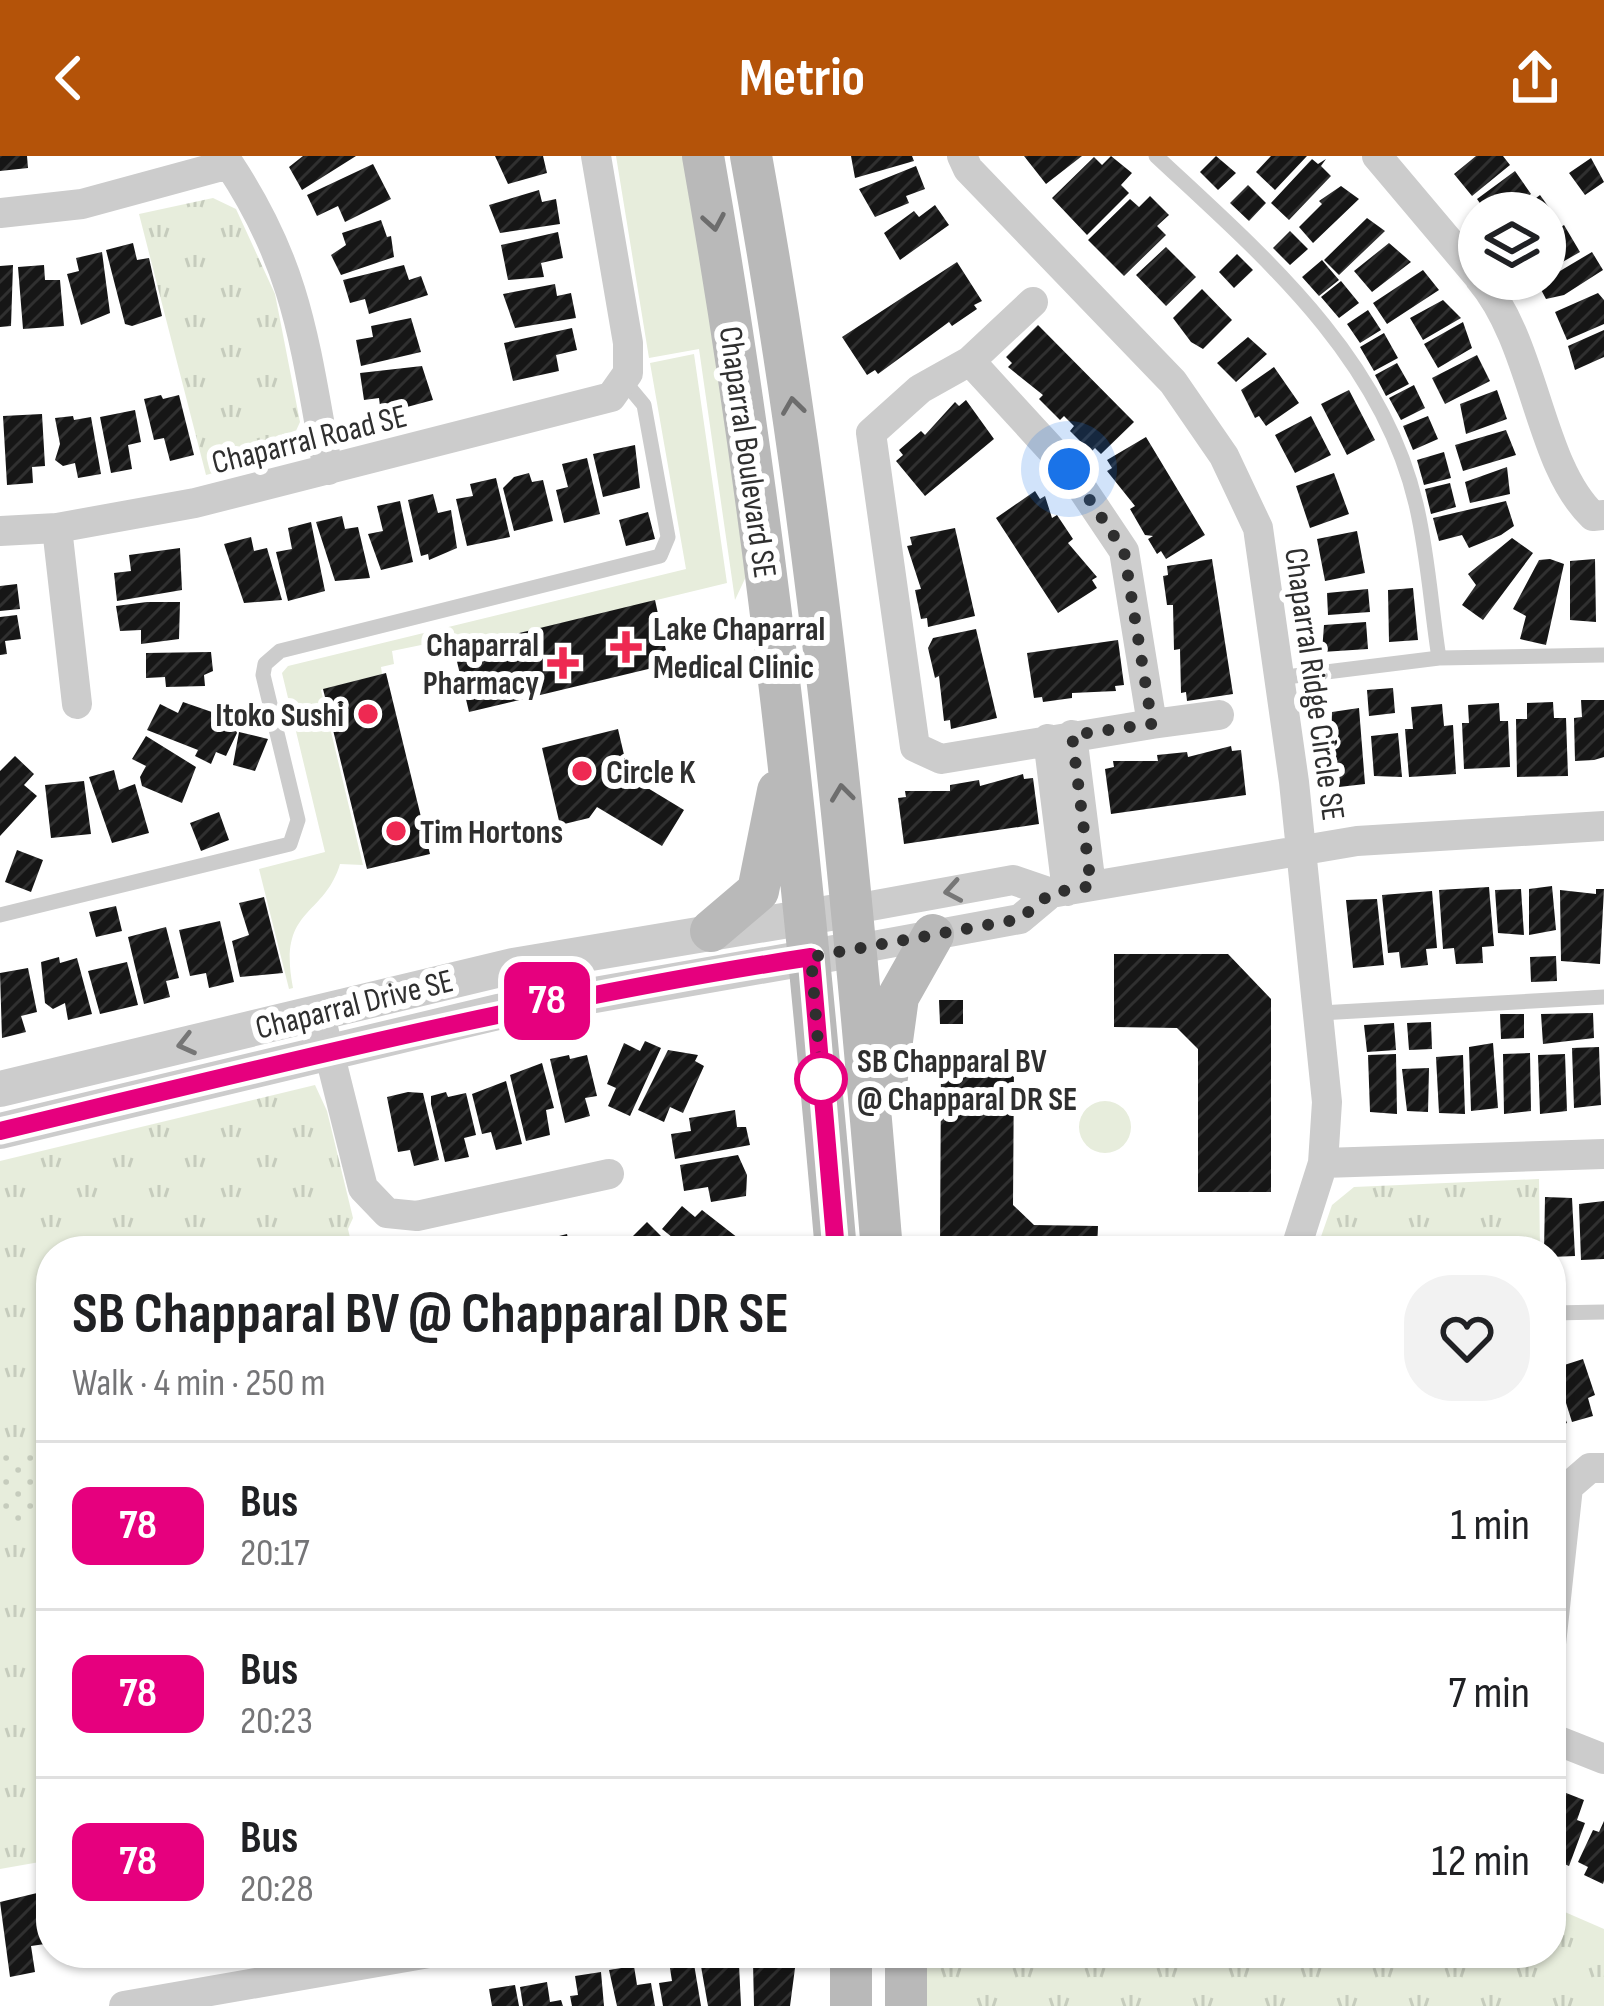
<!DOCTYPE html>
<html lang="en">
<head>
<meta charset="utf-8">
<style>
  :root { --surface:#fff; --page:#f2f2f2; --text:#202124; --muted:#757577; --line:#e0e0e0; --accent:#b45309 }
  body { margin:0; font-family:"Sofia Sans Condensed",sans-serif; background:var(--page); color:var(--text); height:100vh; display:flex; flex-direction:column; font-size:45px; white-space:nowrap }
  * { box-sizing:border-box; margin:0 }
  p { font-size:39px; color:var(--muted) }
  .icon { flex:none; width:66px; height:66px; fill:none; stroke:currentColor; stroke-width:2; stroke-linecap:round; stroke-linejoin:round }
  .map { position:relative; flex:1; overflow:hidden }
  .panel { position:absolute; left:36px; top:1080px; width:1530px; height:732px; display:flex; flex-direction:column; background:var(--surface); border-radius:48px; box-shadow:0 3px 9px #0004 }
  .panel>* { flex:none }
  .badge { padding:0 24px; border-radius:18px; font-size:42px; line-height:78px }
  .fabs { position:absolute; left:1458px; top:36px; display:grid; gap:24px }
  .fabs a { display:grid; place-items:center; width:108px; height:108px; border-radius:50%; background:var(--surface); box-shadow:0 3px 9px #0004; font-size:60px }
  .you { position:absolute; width:60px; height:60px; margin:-30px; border:9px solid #fff; border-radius:50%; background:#1a73e8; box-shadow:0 0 0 18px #1a73e833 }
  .map>.badge { position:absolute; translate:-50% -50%; box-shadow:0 0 0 6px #fff }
  .round { display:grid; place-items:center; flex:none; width:126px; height:126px; border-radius:48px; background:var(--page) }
  .summary { display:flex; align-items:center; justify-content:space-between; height:204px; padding:0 36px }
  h1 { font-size:57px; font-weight:700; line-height:90px }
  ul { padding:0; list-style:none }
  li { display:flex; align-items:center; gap:36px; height:168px; padding:0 36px; border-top:3px solid var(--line) }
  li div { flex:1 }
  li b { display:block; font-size:45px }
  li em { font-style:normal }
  li .badge { min-width:132px; font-weight:700; text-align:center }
  header { display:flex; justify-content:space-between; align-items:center; height:156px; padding:0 36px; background:var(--accent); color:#fff; font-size:54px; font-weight:700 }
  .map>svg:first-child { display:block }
</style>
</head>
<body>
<header><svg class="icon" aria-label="back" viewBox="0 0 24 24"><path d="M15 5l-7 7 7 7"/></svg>Metrio<svg class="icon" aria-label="share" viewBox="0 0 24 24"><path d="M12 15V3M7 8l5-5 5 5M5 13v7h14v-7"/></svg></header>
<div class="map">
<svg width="1604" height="1850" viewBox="0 0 1604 1850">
  <defs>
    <pattern id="park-tufts" width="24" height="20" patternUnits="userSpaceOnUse" patternTransform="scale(3)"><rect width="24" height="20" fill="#e7eddc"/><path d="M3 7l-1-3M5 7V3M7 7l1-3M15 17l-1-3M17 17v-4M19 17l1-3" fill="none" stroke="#c6ccbd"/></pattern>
    <pattern id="garden-dots" width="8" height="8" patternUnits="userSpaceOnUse" patternTransform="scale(3)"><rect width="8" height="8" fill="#e7eddc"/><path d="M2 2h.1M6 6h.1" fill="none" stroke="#c6ccbd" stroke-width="1.8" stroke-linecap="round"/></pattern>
    <pattern id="building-hatch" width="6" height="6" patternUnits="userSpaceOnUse" patternTransform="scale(3)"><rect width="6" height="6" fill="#161616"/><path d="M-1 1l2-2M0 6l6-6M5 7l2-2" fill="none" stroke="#303030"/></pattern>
  </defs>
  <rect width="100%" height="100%" fill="#fff"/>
  <path fill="#e7eddc" d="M616 0H686L750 412 735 444 699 193 649 202Z
    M694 198 727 427 434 498 431 487 392 495 394 508 381 511 382 518 321 534 363 709 340 708C324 762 277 751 293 832L289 833 259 713 325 696 282 517 288 510 686 413 650 207Z
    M1079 971a26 26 0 1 1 52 0a26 26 0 1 1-52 0Z"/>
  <path fill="url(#park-tufts)" d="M213 42 236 53 275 138 300 266 286 297 206 319 139 58Z
    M315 929 327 955 353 1062 348 1073 353 1095H51V1704L0 1713V1005Z
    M1539 1023 1540 1095H1316L1332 1049 1354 1031Z
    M1551 1750 1604 1773V1850H919V1797H1551Z"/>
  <path fill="url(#garden-dots)" d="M51 1288V1362L0 1369V1296Z"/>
  <path fill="url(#building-hatch)" d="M0 0H27L28 12 0 15Z
    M303 0H356L302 34 289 11Z
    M495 0H543L547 17 508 28Z
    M851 0H912L914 5 855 22Z
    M1024 0H1082L1046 28Z
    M1111 0 1132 17 1121 29 1129 37 1087 79 1052 42 1094 1 1102 9Z
    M1216 0 1236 17 1218 34 1200 16Z
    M1271 0H1307L1275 34 1256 16Z
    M1476 0H1503L1510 9 1472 40 1454 18Z
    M1591 2 1604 26 1585 39 1569 17Z
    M1312 3 1318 8 1326 3 1321 10 1331 20 1289 64 1271 47Z
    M373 8 391 43 345 66 338 50 317 60 307 39Z
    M916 10 925 33 906 40 909 47 875 61 859 33Z
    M1515 15 1531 38 1505 57 1484 53 1477 43Z
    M1248 29 1266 47 1249 65 1230 47Z
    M1341 30 1359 43 1313 87 1299 71 1322 48 1319 45Z
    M539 34 542 46 556 43 560 68 500 77 489 49Z
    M1540 39 1553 57 1545 63V57H1516Z
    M1150 40 1169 59 1157 70 1166 79 1124 120 1088 84 1130 43 1139 51Z
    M935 49 949 69 900 104 884 77 914 55 919 61Z
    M1367 62 1385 75 1339 119 1324 104Z
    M381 64 387 81 391 80 394 101 341 119 331 99 346 89 342 77Z
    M1564 69 1580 96 1545 116V81Z
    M1290 75 1308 93 1290 109 1273 92Z
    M558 76 563 102 541 107 544 121 508 124 501 89Z
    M133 87 137 104 149 102 162 160 132 170 125 168 106 94Z
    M1389 87 1411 106 1372 136 1354 115Z
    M1166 91 1196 121 1166 150 1136 119Z
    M102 96 110 157 81 169 67 118 79 115 76 102Z
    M1592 96 1603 114 1564 139 1546 143 1538 128Z
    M1237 98 1253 114 1234 132 1219 116Z
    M1322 104 1339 124 1319 140 1302 121Z
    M957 106 982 145 974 149 977 153 952 170 949 166 878 218 875 214 867 219 842 181Z
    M13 109 11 170 0 171V110Z
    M44 109 45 124H60L64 170 23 173 18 111Z
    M404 109 409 124 421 120 428 139 369 158 365 143 350 147 343 124Z
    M1423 114 1439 134 1387 168 1373 147Z
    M1341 125 1359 147 1339 162 1321 141Z
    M555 128 557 140 571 137 576 162 515 172 503 138Z
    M1202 133 1232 164 1203 193 1191 186 1173 162Z
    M1598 137 1604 144V168L1567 184 1555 156Z
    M1443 144 1461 162 1423 184 1410 162Z
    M1368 154 1381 174 1360 187 1347 168Z
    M411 162 421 196 361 210 356 184 373 181 371 170Z
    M1463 166 1472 192 1438 212 1424 188Z
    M1038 169 1134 266 1101 298 1095 292 1091 296 1070 275 1074 270 1064 260 1060 264 1039 243 1043 239 1008 211 1012 207 1006 201Z
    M572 172 577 194 556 199 559 215 513 225 504 187Z
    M1604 174V201L1575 214 1568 190Z
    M1384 177 1398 202 1374 215 1360 191Z
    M1248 181 1267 198 1236 226 1217 207Z
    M1477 199 1490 225 1445 248 1432 222Z
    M1397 207 1409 228 1386 240 1375 219Z
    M422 210 433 244 381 258 379 242 364 244 360 217Z
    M1274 211 1299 247 1266 270 1259 260 1255 262 1241 234Z
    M1414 229 1425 252 1401 264 1389 242Z
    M1349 234 1375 284 1347 299 1321 248Z
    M1497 234 1507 263 1466 278 1460 248Z
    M161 239 163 243 179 239 194 299 170 305 164 282 154 284 144 243Z
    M966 244 994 283 925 340 896 305 903 299 899 294 921 275 925 279 955 246 959 250Z
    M135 254 141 286 128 289 132 313 111 317 100 261Z
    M42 258 45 310 32 311 33 327 7 329 3 260Z
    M73 260 74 264 91 261 101 318 78 322 75 307 63 310 55 304 60 288 55 262Z
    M1311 260 1331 299 1295 317 1275 279Z
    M1428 260 1438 283 1413 294 1403 270Z
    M1506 274 1516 299 1463 315 1455 289Z
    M1146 281 1205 379 1166 403 1161 395 1157 398 1148 383 1153 380 1145 379 1130 353 1135 350 1107 315 1112 312 1107 304Z
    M635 289 640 332 603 341 593 298Z
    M1444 296 1451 322 1424 329 1417 304Z
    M587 302 600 358 564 367 556 334 568 331 562 308Z
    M1507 311 1510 338 1470 347 1465 326Z
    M529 317 532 326 543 324 553 365 514 375 503 332 514 321Z
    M1334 317 1349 358 1310 372 1296 330Z
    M496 322 510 381 467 390 456 343 473 340 470 328Z
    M1450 327 1456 351 1431 358 1425 333Z
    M1035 335 1040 343 1045 340 1052 362 1057 359 1073 383 1068 387 1097 421 1092 424 1097 432 1058 457 996 362Z
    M433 338 438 357 451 354 457 392 429 404 428 398 421 400 408 344Z
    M400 345 413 406 381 414 368 378 383 375 377 350Z
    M1506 345 1514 370 1501 379 1469 392 1462 379 1439 385 1433 362Z
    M648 356 655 383 626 390 619 364Z
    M342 360 345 373 358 371 370 422 335 425 316 366Z
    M311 366 325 435 288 445 276 396 292 393 288 372Z
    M955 372 975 460 928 471 927 462 921 463 915 434 921 433 907 390 912 389 910 381Z
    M1357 375 1365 417 1325 425 1317 383Z
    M251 381 254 395 267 392 282 444 244 447 224 388Z
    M1512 382 1533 397 1483 464 1462 449 1476 429 1468 418Z
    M180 392 182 434 117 445 114 417 131 415 129 399Z
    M1212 403 1233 538 1187 545 1186 536 1181 537 1180 493 1174 494 1173 449H1167L1163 420 1168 419 1167 410Z
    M1550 403 1564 408 1546 489 1520 483 1526 460 1513 453 1539 404Z
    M1595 403 1596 466 1570 464V405Z
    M17 428 20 453 0 455V430Z
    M1413 432 1418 484 1389 486 1388 434Z
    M1368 433 1370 456 1328 459 1327 437Z
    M655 444 669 508 469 556 454 493Z
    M147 446H180L179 483 141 488V474L120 475 116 450Z
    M17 459 21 483 5 485 7 498 0 499V461Z
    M1366 466 1368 493 1322 496 1324 469Z
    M976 473 997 562 951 573 950 564 944 565 939 520 935 522 928 492 933 482Z
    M1118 484 1124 529 1115 530 1116 535 1072 537V542L1043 546 1042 541 1034 542 1027 497Z
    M211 496 213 515 204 519 205 530 166 531 165 521 146 522V497Z
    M386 517 430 698 367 713 323 533Z
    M1393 532 1395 557 1369 560 1367 534Z
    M1581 544H1604V601L1594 604 1575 605 1574 562 1582 561Z
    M183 546 232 563 237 577 226 600 216 596 211 608 195 600 198 594 147 574 160 548 178 557Z
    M1553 546 1554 562H1566L1568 620 1517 621 1516 563H1527V547Z
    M1499 547 1500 565H1508L1510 611 1464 613 1462 567H1469L1468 549Z
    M1442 548 1444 570 1453 569 1456 618 1409 621 1405 573H1413L1411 551Z
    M1359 552 1365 628 1339 631 1331 594 1332 556Z
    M618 573 625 603 618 614 684 654 662 690 597 651 589 662 560 669 542 592Z
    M239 576 268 583 255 615 233 609Z
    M1398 577 1402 621 1374 620 1371 580Z
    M146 580 196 611 182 647 142 630 140 621 146 610 132 603Z
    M1231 590 1232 595 1241 594 1246 639 1111 658 1105 613 1114 611 1113 605H1158L1157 599 1187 596 1188 601Z
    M15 600 34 618 24 629 37 640 0 680V615Z
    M114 614 119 634 135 628 149 677 112 687 89 621Z
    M1023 618 1024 623 1033 622 1039 668 904 688 898 642 906 641 905 635H950V629L979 624 980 630Z
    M84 625 91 678 51 682 45 629Z
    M219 656 229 684 201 695 190 667Z
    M17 694 43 704 31 736 5 726Z
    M1552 730 1556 774 1529 779V733Z
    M1489 731 1494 790 1482 791 1483 807 1456 808 1454 792 1443 793 1439 734Z
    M1521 733 1524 779 1498 777 1495 734Z
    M1596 733H1604L1600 808 1561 805 1560 734 1596 738Z
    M1432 735 1437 792 1426 793 1428 809 1401 812 1399 796 1388 797 1382 739Z
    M264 741 283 817 240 821 232 785 249 779 239 747Z
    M1377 743 1384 809 1353 812 1346 744Z
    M116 750 122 775 96 781 89 756Z
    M220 765 234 826 209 832 206 817 190 820 179 774Z
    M166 771 179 822 166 825 170 841 144 848 128 781Z
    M1114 798H1228L1271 843V1036H1198V893L1177 872 1114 871Z
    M1556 800 1557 825 1531 826 1530 801Z
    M59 801 60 807 77 802 92 858 68 864 65 847 53 853 45 847 41 806Z
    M127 806 138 849 100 858 88 815Z
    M28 812 37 856 21 860 26 876 2 882 0 817Z
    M939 844H963V868H940Z
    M1593 857 1594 882 1543 888 1541 858Z
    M1500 858H1524V882L1501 883Z
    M1431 866 1432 893 1409 894 1407 867Z
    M1394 867 1396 894 1367 896 1364 869Z
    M645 885 661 892 630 960 608 950 616 932 607 928 624 887 640 895Z
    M1493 887 1498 952 1471 955 1469 891Z
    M1599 891 1601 949 1574 952 1572 892Z
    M668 894 698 899 695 905 704 910 683 957 670 951 664 966 638 954Z
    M1530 897 1531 955 1504 958 1503 898Z
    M1396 898 1397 958 1370 956 1368 899Z
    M1565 898 1567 955 1540 958 1538 899Z
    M569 899 570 903 587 899 597 940 585 942 590 960 565 967 550 903Z
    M1463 899 1465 958 1439 957 1436 901Z
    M941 905H1014L1013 1049 1034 1069 1098 1070 1097 1095H940Z
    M542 907 554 952 546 954 550 979 526 985 510 919Z
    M1429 912 1428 956 1407 955 1402 913Z
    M506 925 522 988 496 994 491 976 482 978 472 938Z
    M408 936 423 937 439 1004 414 1010 410 994 398 996 387 941Z
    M446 936 448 941 466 937 476 979 464 982 469 1001 445 1006 431 948V940Z
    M735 954 737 971H746L750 989 675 1003 671 978 691 975 689 962Z
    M738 999 747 1019 746 1040 711 1046 708 1031 684 1035 680 1009Z
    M1545 1041 1572 1042 1575 1100 1551 1101V1095H1544Z
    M1604 1045V1103L1581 1104 1579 1048Z
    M682 1050 695 1061 702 1054 738 1082 728 1095 683 1090 662 1073Z
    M647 1066 676 1095H639L629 1084Z
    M567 1078 571 1095H541L539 1085Z
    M1583 1203 1595 1239 1588 1242 1593 1260 1572 1266 1555 1212Z
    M1551 1225 1567 1267 1551 1273Z
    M1561 1635 1584 1644 1577 1664 1585 1667 1569 1710 1557 1705 1555 1711 1551 1662Z
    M1604 1665V1725L1603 1728 1584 1719 1588 1711 1578 1706 1593 1674 1599 1676Z
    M37 1737 45 1788 31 1790 35 1816 10 1821 0 1746Z
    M710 1797H723L726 1811 739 1808 741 1850H708L699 1799Z
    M768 1797H797L790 1850H754L753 1806H768Z
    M693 1802 701 1850H663L659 1827 672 1825 669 1806Z
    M634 1810 637 1829 651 1827 655 1850H617L609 1814Z
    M601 1816 604 1850H572L570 1840 578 1839 575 1820Z
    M547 1826 550 1846 561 1844 563 1850H523L520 1831Z
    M515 1829 519 1850H492L489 1833Z"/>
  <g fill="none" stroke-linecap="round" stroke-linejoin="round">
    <path stroke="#ccc" stroke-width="15" d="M1156 0C1262 99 1381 199 1416 348 1428 398 1431 451 1439 502
      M1278 522 1439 502 1604 499
      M0 759 290 688 298 664 263 519 265 508 280 495 660 400 668 381 644 249 624 225
      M1320 857 1604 841
      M1551 1157 1604 1156"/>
    <path stroke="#ccc" stroke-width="30" d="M962 0 968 13 1173 226 1224 300 1258 372 1294 626 1327 946 1323 1007 1295 1095
      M1377 0 1479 121
      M0 57 82 48 229 8C300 115 305 193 328 314
      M1480 123C1536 189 1538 308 1593 360L1604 359
      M970 205 1069 313 1124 395 1152 568 941 603 915 591 871 277 920 233 970 205 1033 146
      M57 372 77 548
      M0 375 57 372 195 347 611 241 628 217V187L596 0
      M1152 568 1219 559
      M1072 579 1091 730
      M1048 583 1067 735
      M854 753 1013 724 1051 737 1357 685 1604 670
      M857 793 1020 763 1051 737
      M319 856 363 1032 387 1057 417 1060 609 1018
      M1323 1007 1604 998
      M1551 1488 1568 1331 1590 1312H1604
      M1551 1582 1604 1603
      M124 1850 429 1797"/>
    <path stroke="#ccc" stroke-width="36" d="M0 933 513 810 854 753
      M0 975 498 856 857 793"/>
    <path stroke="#b9b9b9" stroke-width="42" d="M703 0C767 363 804 728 836 1095
      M751 0C817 363 852 728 882 1095
      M711 775 758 735 778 635
      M887 921 898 841 933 779
      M906 1797V1850
      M851 1850V1797"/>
  </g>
  <defs><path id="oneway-chevron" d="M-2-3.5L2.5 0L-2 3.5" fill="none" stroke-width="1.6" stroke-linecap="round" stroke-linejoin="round" transform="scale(3)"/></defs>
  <g stroke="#6d6d6d">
    <use href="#oneway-chevron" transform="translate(714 66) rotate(80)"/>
    <use href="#oneway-chevron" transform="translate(793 250) rotate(-98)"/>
    <use href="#oneway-chevron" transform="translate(842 637) rotate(-97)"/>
  </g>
  <g stroke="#767676">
    <use href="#oneway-chevron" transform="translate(953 735) rotate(170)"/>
    <use href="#oneway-chevron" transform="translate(186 888) rotate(166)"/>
  </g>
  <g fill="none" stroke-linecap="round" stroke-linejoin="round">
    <g stroke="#fff" stroke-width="27">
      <path id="line" d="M0 975C270 910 536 843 811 801L836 1095"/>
    </g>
    <use href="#line" stroke="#e6007e" stroke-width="18"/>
    <path stroke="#2f2f2f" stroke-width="12" stroke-dasharray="0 21.6" d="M821 923 811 801 1020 763 1051 737 1091 730 1072 579 1152 568 1124 395 1069 313"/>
  </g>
  <g fill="#ee2952" stroke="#fff" stroke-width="4.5">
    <path d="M620 473h12v12h12v12h-12v12h-12v-12h-12v-12h12z"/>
    <path d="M557 489h12v12h12v12h-12v12h-12v-12h-12v-12h12z"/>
    <circle cx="368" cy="558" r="12"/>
    <circle cx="582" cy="615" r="12"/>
    <circle cx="396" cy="675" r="12"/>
  </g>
  <circle fill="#fff" stroke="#e6007e" stroke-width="6" cx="821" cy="923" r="24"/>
  <g text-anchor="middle" stroke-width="12" stroke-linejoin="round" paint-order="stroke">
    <g font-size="33" fill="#2f2f2f" stroke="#fff">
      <text transform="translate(309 282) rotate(-14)" y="12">Chaparral Road SE</text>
      <text transform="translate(749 296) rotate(82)" y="12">Chaparral Boulevard SE</text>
      <text transform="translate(1316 528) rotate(82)" y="12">Chaparral Ridge Circle SE</text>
      <text transform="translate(354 847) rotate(-14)" y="12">Chaparral Drive SE</text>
    </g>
    <g font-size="33" font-weight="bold" fill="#2f2f2f" stroke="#fff" text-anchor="start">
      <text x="653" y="484">Lake Chaparral<tspan x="653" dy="38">Medical Clinic</tspan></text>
      <text x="539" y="500" text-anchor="end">Chaparral<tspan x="539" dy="38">Pharmacy</tspan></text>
      <text x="344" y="570" text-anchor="end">Itoko Sushi</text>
      <text x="606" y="627">Circle K</text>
      <text x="420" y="687">Tim Hortons</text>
    </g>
    <g font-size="33" font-weight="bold" fill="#2f2f2f" stroke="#fff" text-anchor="start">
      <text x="857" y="916">SB Chapparal BV<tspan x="857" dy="38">@ Chapparal DR SE</tspan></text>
    </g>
  </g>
</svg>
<div class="fabs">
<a><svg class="icon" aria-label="layers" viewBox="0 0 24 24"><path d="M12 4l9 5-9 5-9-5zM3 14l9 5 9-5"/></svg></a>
</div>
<div class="you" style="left:1069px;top:313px"></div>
<b class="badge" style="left:547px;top:845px;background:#e6007e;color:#fff">78</b>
<section class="panel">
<div class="summary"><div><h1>SB Chapparal BV @ Chapparal DR SE</h1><p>Walk · 4 min · 250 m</p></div><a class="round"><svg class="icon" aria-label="heart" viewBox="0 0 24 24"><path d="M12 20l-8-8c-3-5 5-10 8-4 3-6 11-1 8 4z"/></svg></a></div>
<ul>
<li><span class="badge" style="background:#e6007e;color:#fff">78</span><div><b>Bus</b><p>20:17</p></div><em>1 min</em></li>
<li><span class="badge" style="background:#e6007e;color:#fff">78</span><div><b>Bus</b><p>20:23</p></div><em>7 min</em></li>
<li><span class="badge" style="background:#e6007e;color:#fff">78</span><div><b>Bus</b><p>20:28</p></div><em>12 min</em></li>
</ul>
</section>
</div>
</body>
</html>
